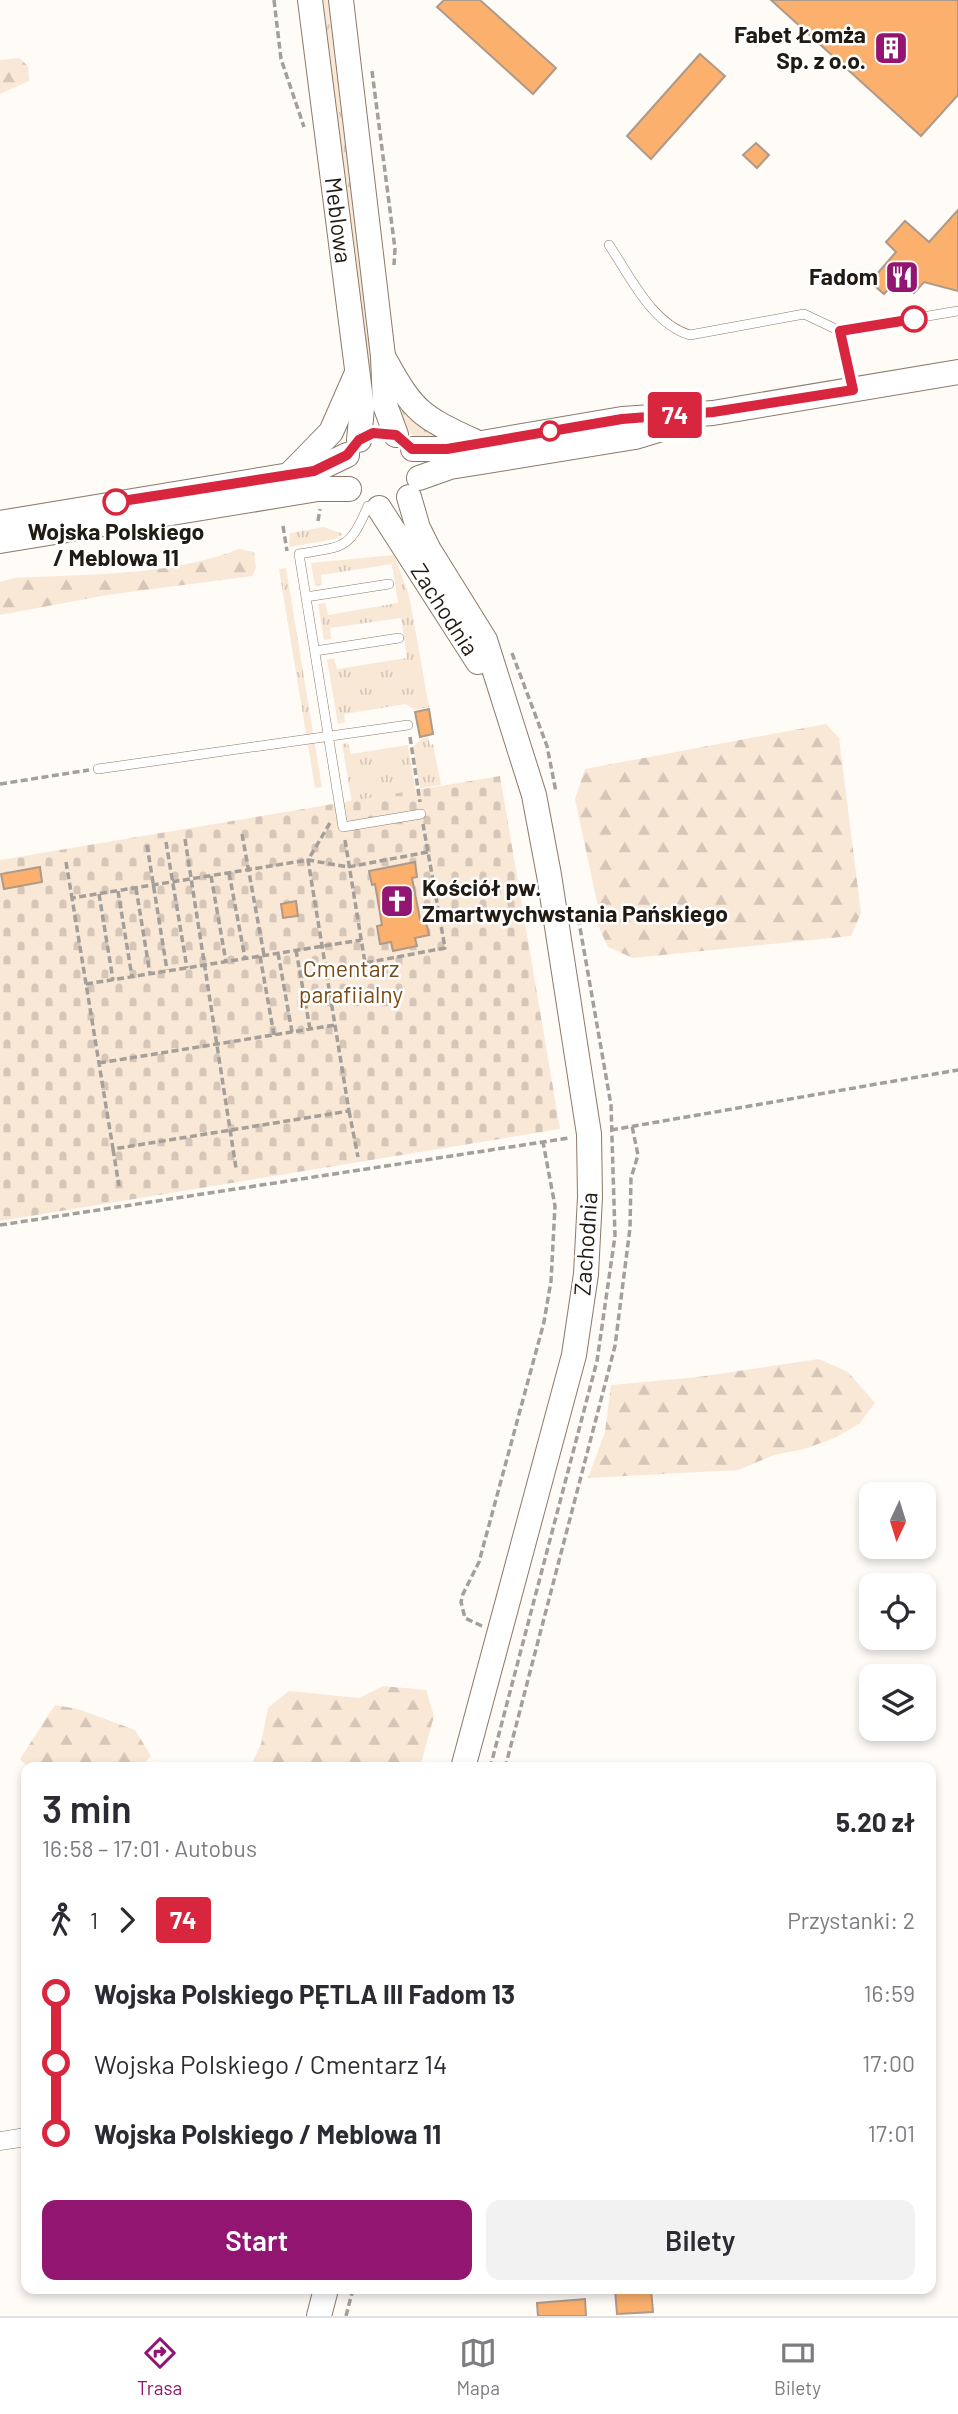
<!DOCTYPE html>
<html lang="pl">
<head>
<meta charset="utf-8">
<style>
  :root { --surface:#fff; --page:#f2f2f3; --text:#2b2b33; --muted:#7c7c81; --line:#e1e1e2; --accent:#921571 }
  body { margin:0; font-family:Barlow,sans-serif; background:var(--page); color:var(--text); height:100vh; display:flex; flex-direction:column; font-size:26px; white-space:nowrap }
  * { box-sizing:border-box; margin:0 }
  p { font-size:23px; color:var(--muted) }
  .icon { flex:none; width:38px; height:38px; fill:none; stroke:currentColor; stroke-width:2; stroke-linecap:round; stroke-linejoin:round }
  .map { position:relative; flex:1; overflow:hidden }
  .details { position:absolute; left:21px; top:1762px; width:915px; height:532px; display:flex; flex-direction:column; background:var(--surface); border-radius:14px; box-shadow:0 4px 10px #0003 }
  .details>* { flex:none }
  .badge { padding:0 14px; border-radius:5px; font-size:24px; line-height:46px }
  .needle { width:46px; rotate:184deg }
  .controls { position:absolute; left:859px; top:1482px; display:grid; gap:14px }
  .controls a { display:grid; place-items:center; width:77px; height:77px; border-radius:14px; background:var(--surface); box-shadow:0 4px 10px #0003; font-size:35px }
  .map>.badge { position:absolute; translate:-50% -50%; box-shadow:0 0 0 4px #fff }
  .legs { display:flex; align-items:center; gap:10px; height:77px; padding:0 21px; font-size:23px }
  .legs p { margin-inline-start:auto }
  .overview { display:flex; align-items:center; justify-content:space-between; height:119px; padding:0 21px }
  h1 { font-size:38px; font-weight:600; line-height:52px }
  .button { display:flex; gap:14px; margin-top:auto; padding:14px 21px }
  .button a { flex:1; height:80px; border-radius:14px; background:var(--accent); color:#fff; font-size:28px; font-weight:600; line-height:80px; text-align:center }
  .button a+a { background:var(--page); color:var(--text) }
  ul { padding:0 21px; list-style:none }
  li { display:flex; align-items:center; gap:24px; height:70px; font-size:26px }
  li i { display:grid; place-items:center; width:10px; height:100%; margin:0 9px; background:currentColor }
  li i::after { content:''; width:18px; height:18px; margin:-9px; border:5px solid; border-radius:50%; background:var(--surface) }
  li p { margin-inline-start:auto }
  li:first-child i { background:linear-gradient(#0000 50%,currentColor 0) }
  li:last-child i { background:linear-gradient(currentColor 50%,#0000 0) }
  .tab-bar { display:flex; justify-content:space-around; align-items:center; height:98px; border-top:2px solid var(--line); background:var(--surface); font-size:19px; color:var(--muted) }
  .tab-bar a { display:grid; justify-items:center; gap:4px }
  .tab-bar .selected { color:var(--accent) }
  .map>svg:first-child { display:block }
</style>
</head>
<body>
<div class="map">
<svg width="958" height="2316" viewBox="0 0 958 2316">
  <defs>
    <pattern id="grass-tufts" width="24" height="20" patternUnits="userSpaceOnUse" patternTransform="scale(1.75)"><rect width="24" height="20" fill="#fae8d7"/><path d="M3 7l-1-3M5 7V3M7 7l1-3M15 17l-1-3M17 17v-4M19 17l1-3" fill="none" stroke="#d6c6b8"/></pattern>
    <pattern id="forest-firs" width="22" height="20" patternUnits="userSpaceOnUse" patternTransform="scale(1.75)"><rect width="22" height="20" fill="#fae8d7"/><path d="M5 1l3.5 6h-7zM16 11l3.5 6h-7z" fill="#d6c6b8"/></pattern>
    <pattern id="cemetery-stones" width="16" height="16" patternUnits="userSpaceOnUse" patternTransform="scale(1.75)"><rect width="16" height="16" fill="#fae8d7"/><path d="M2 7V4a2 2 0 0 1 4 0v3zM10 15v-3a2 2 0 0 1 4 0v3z" fill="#d6c6b8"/></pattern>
  </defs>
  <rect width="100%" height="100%" fill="#fffbf7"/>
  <path fill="url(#grass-tufts)" d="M319 0H331L378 399 366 400Z
    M407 409 438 431 436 444C416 439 401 430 393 410Z
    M324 527 343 534 335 539 289 547 290 533Z
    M394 555 409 595 429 707 415 710 406 704 344 714 345 722 338 724 327 660 334 658 337 669 407 658 401 618 330 628 331 639 324 640 318 604 325 603 328 615 398 603 392 564 321 575 322 585 315 586 311 563Z
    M286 568 322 787 315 788 279 569Z
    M428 737 430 745 433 744 441 785 420 788 413 747 421 739Z
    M348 743 351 754 408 745 417 799 353 809 342 744Z"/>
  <path fill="url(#forest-firs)" d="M19 58 28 66 29 81 0 94V60Z
    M239 549 254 552 256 568 252 576 107 595 0 615V582L14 578C86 574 172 576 239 549Z
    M826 724 839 738 861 913 851 936 633 958 608 947 595 919 598 907 575 799 585 769Z
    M819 1359 848 1372 875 1403 859 1424 835 1438 804 1449 774 1455 738 1470 588 1478 605 1432 611 1385 698 1377Z
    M383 1686 426 1690 434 1716 420 1767H250L261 1744 268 1708 289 1691 359 1698Z
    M55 1705 78 1709 135 1730 151 1756 141 1767H28L20 1759Z"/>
  <path fill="url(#cemetery-stones)" d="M500 776 560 1129 0 1221V860Z"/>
  <path fill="#fbb06d" stroke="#ae9a8a" stroke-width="2" d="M444 0H480L556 68 533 94 437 7Z
    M771 0H958V95L921 136Z
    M700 54 725 76 651 159 627 136Z
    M756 143 769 155 757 168 743 155Z
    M958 210V291L924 282 914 293 898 279 884 294 870 282 896 252 886 242 905 221 929 242Z
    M429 709 433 734 420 737 415 712Z
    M415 862 417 877 412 878 420 919 425 918 429 935 415 938 417 946 393 951 391 942 380 944 377 926 382 925 375 884 372 885 369 871Z
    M40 867 42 882 4 889 1 874Z
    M296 901 298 916 283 918 281 904Z
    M615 2289H651L653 2312 617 2314Z
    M585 2299 586 2316H538L537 2303Z"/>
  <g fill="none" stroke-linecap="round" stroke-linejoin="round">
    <g stroke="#8c7a69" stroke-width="10">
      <path id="lane" d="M609 245C630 276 652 324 690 335L804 314 840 331 958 311
        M840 331 853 388
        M368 506C349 550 345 546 299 554L343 827 421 814
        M306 597 389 584
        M315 651 399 638
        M98 769 408 725"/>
    </g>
    <g stroke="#8c7a69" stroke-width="19">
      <path id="street" d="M0 2141 26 2137"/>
    </g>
    <g stroke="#8c7a69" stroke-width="26">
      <g id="secondary">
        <path id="s1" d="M310 0 362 408 359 440"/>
        <path d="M341 0 383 356 385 405 396 435"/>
        <path d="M385 360C415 415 423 417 478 443"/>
        <path d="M413 449H447L622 419 713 413 958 372"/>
        <path d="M288 476 331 432 356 375"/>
        <path d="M419 478 450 467 635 437 671 426"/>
        <path d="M409 497 418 528 429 550 485 640 534 795 549 875 589 1134 590 1197 586 1274 574 1355 463 1768"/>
        <path id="s2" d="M379 508 478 662"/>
        <path d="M0 523 314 471 347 455"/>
        <path d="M0 541 318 489H349"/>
        <path d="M319 2316 326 2289"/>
      </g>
    </g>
    <path stroke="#a49f99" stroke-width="3.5" stroke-dasharray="7 3.5" stroke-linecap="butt" d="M274 0 281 59 304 127
      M372 71 395 249 394 265
      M318 521 320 509
      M283 526 287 551
      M512 653 547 746 556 792
      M410 737 420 802
      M0 784 89 770
      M330 823 308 860 349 1111 113 1149 72 898 308 860 348 867 428 852
      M242 834 264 955
      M185 839 236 1168
      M345 840 365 963 445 948 423 824
      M166 842 187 968
      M147 845 167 970
      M66 862 72 898
      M229 873 245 958
      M211 876 226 962
      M136 888 150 974
      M118 891 132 977
      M99 894 113 980
      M296 950 310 1029
      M278 953 292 1032
      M260 956 274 1035
      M86 984 361 940
      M99 1063 335 1025
      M349 1111 358 1157
      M611 1130 958 1070
      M113 1149 119 1186
      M0 1225 569 1138
      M482 1626 465 1618 461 1602 463 1594 479 1562 544 1322 551 1281 555 1206 543 1142
      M490 1768 597 1361 615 1236 611 1105 578 916
      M505 1768 615 1346 630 1228 631 1178 638 1155 632 1126
      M346 2316 353 2289"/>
    <use href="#lane" stroke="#fff" stroke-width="9"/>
    <use href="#street" stroke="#fff" stroke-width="18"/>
    <use href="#secondary" stroke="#fff" stroke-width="24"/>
  </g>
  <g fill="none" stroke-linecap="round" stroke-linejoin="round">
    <g stroke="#fff" stroke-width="16">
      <path id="line-1" d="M116 502 314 471 347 455 359 440 373 433 396 435 412 449H447L622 419 713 412 853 390 840 331 914 319"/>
    </g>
    <use href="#line-1" stroke="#d7263d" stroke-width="10"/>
  </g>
  <defs>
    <g id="building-square" transform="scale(1.75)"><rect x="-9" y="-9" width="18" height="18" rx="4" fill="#921571" stroke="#fff"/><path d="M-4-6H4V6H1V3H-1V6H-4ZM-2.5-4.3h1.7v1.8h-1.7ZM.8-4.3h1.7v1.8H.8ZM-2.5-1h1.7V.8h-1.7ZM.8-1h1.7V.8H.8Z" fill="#fff"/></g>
    <g id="restaurant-square" transform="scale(1.75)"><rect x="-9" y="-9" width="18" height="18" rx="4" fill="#921571" stroke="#fff"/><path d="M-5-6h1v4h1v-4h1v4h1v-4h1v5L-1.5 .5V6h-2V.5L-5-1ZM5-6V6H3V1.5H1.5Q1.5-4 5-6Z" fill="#fff"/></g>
    <g id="church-square" transform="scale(1.75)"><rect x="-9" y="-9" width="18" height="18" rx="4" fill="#921571" stroke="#fff"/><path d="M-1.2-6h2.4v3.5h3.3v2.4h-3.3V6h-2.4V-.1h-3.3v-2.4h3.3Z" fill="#fff"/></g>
  </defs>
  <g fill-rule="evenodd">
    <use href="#building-square" x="891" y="48"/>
    <use href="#restaurant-square" x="902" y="277"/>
    <use href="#church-square" x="397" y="901"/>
  </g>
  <g fill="#fff" stroke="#d7263d" stroke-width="3.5">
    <circle cx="914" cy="319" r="12"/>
    <circle cx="550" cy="431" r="9"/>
    <circle cx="116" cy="502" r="12"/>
  </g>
  <g text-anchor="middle" stroke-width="5" stroke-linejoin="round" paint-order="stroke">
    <g font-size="23" font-weight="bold" fill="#221b14" stroke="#fff" text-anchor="end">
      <text x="866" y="43">Fabet Łomża<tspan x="866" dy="26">Sp. z o.o.</tspan></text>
      <text x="878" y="285">Fadom</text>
      <text x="422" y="896" text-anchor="start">Kościół pw.<tspan x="422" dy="26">Zmartwychwstania Pańskiego</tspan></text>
    </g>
    <g font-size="23" fill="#221b14" stroke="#fff">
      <text dy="8" stroke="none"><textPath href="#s1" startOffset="222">Meblowa</textPath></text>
      <text dy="8" stroke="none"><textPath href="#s2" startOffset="121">Zachodnia</textPath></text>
      <text transform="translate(586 1244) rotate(-86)" y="8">Zachodnia</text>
    </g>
    <g font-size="23" font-weight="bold" fill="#221b14" stroke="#fff">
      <text x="116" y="540">Wojska Polskiego<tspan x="116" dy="26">/ Meblowa 11</tspan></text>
    </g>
    <g font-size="23" fill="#7a4b16" stroke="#fff">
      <text x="351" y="977">Cmentarz<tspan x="351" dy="26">parafiialny</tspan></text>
    </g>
  </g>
</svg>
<div class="controls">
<a><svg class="needle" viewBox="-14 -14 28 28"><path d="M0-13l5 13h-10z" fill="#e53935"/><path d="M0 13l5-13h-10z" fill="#7c7c81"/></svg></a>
<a><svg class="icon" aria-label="locate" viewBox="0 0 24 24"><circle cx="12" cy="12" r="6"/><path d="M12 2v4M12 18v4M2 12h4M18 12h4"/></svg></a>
<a><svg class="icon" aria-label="layers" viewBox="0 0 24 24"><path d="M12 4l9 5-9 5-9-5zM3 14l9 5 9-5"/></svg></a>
</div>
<b class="badge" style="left:675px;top:415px;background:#d7263d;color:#fff">74</b>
<section class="details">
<div class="overview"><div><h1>3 min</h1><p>16:58 – 17:01 · Autobus</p></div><b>5.20 zł</b></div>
<div class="legs"><svg class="icon" aria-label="walk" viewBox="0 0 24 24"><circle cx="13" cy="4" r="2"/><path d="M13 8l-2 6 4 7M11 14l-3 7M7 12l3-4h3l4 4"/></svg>1<svg class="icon" aria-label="forward" viewBox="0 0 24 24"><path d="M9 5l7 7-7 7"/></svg><b class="badge" style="background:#d7263d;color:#fff">74</b><p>Przystanki: 2</p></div>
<ul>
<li><i style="color:#d7263d"></i><b>Wojska Polskiego PĘTLA III Fadom 13</b><p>16:59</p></li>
<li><i style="color:#d7263d"></i><span>Wojska Polskiego / Cmentarz 14</span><p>17:00</p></li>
<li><i style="color:#d7263d"></i><b>Wojska Polskiego / Meblowa 11</b><p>17:01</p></li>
</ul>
<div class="button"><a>Start</a><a>Bilety</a></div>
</section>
</div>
<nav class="tab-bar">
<a class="selected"><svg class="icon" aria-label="directions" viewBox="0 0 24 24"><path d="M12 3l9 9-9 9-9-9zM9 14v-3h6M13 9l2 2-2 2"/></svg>Trasa</a>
<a><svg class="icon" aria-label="map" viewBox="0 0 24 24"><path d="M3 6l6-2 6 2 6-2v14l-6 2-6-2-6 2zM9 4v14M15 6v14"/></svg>Mapa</a>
<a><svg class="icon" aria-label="tickets" viewBox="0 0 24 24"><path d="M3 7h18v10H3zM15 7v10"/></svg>Bilety</a>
</nav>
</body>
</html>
